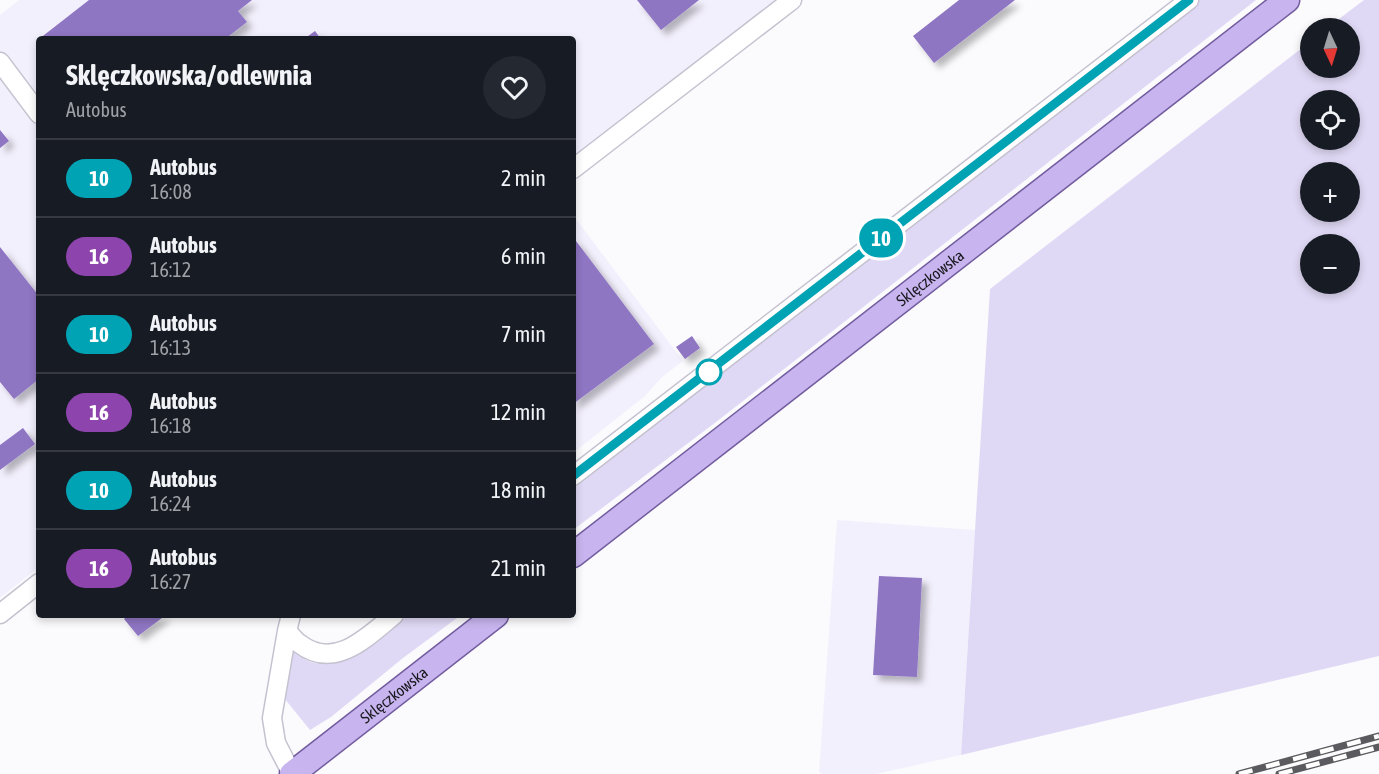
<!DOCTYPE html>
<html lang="pl">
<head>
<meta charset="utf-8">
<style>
  :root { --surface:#171b24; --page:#242831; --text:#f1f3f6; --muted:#9ea1a6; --line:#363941 }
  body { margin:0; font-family:"Asap Condensed",sans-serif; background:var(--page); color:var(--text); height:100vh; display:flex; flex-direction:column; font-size:22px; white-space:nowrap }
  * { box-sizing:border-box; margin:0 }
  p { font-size:20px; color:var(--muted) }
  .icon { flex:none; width:33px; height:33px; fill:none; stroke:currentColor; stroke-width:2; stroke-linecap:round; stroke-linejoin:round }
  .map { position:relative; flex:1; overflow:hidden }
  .drawer { position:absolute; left:36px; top:36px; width:540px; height:582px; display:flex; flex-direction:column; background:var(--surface); border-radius:6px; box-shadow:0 3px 9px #0003 }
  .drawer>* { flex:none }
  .badge { padding:0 12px; border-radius:20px; font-size:21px; line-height:39px }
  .needle { width:39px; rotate:176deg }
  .buttons { position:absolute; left:1300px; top:18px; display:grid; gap:12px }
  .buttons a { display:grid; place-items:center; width:60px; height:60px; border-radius:50%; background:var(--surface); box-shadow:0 3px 9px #0003; font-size:30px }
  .map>.badge { position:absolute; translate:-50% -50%; box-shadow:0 0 0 3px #fff }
  .round { display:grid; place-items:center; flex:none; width:63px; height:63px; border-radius:32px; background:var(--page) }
  .summary { display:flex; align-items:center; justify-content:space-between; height:102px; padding:0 30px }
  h1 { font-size:28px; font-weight:700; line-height:45px }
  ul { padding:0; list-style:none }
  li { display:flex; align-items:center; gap:18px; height:78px; padding:0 30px; border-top:2px solid var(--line) }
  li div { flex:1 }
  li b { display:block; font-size:22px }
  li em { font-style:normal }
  li .badge { min-width:66px; font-weight:700; text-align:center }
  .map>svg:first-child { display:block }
</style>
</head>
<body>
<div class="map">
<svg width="1379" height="774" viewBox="0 0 1379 774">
  <defs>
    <filter id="shadow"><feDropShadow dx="5.5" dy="5.5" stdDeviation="3" flood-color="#0004"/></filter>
  </defs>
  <rect width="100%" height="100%" fill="#fbfafd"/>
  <path fill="#f3f0fd" d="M19 0H780L573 162V39H39V567L0 598V15Z
    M573 215 683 361 662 377 645 396 573 453Z
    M837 520 975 530 961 755 876 774H822L819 772Z"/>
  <path fill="#e0d9f5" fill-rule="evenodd" d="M1198 0H1256L720 419 573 530V489L811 302 1031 134Z
    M1364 0H1379V656L961 755 990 289 1311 41V68H1350V28H1327ZM1311 100H1350V140H1311ZM1350 172V212H1311V172ZM1311 244H1350V284H1311Z
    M409 615H461L403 658 331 717 310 730 280 693 291 649C296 652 301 657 306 660 342 677 383 635 409 615Z"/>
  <path fill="#8f76c3" filter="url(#shadow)" d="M89 0H252L238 11 247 22 225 39H39Z
    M637 0H699L661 30Z
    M959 0H1015L934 63 913 36Z
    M315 31 321 39H304Z
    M0 130 9 141 0 148Z
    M573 237 654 344 573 404Z
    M0 247 39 296V379L14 399 0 382Z
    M692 336 700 348 685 359 676 347Z
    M23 428 35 444 0 470V445Z
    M879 576 922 578 917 677 873 675Z
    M129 615H166L138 636 124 619Z"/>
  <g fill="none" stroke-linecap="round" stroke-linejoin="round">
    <g stroke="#c5c2d0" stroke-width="21">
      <path id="minor" d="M0 62 39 114
        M573 169 792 0
        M573 476 1189 0
        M0 614 39 583
        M291 615 287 631 272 718 276 743 292 774
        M287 631C291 635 295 641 300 644 335 671 368 636 394 615"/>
    </g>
    <g stroke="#735d9f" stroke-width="27">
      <g id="major">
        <path id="s1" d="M573 555 1287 0"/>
        <path id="s2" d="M292 774 496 615"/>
      </g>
    </g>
    <use href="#minor" stroke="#fff" stroke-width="18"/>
    <use href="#major" stroke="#c8b5ef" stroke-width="24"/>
    <g stroke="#5b5a5e" stroke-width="7">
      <path id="rail" d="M1239 774 1379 736
        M1279 774 1379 747"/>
    </g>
    <use href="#rail" stroke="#fff" stroke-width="4.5" stroke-dasharray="14" stroke-linecap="butt"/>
  </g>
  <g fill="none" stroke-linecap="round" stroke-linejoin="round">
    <g stroke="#fff" stroke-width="14">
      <path id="line" d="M573 476 1189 0"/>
    </g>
    <use href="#line" stroke="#00a3b4" stroke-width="9"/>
  </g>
  <circle fill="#fff" stroke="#00a3b4" stroke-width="3" cx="709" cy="372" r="12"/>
  <g text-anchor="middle" stroke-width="5" stroke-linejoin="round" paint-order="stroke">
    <g font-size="16" fill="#18171c" stroke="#fff">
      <text dy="6" stroke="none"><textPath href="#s1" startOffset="452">Sklęczkowska</textPath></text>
      <text dy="6" stroke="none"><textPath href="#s2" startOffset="129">Sklęczkowska</textPath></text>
    </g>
  </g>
</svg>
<div class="buttons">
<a><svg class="needle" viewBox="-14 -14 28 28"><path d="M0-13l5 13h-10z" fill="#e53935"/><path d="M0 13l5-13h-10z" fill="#9ea1a6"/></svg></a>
<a><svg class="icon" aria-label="locate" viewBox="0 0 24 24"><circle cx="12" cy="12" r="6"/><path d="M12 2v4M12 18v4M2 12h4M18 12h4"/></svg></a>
<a>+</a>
<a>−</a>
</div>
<b class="badge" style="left:881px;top:238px;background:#00a3b4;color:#fff">10</b>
<section class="drawer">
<div class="summary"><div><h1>Sklęczkowska/odlewnia</h1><p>Autobus</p></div><a class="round"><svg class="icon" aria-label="heart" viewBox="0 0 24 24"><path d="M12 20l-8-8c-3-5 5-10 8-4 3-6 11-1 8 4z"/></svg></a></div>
<ul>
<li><span class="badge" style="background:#00a3b4;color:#fff">10</span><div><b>Autobus</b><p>16:08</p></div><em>2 min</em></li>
<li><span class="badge" style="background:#8e44ad;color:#fff">16</span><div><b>Autobus</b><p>16:12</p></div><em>6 min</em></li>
<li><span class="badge" style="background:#00a3b4;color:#fff">10</span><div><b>Autobus</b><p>16:13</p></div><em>7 min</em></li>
<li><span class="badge" style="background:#8e44ad;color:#fff">16</span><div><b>Autobus</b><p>16:18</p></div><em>12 min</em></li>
<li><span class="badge" style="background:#00a3b4;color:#fff">10</span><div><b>Autobus</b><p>16:24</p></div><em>18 min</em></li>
<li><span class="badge" style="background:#8e44ad;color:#fff">16</span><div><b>Autobus</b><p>16:27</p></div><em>21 min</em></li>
</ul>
</section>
</div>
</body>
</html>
